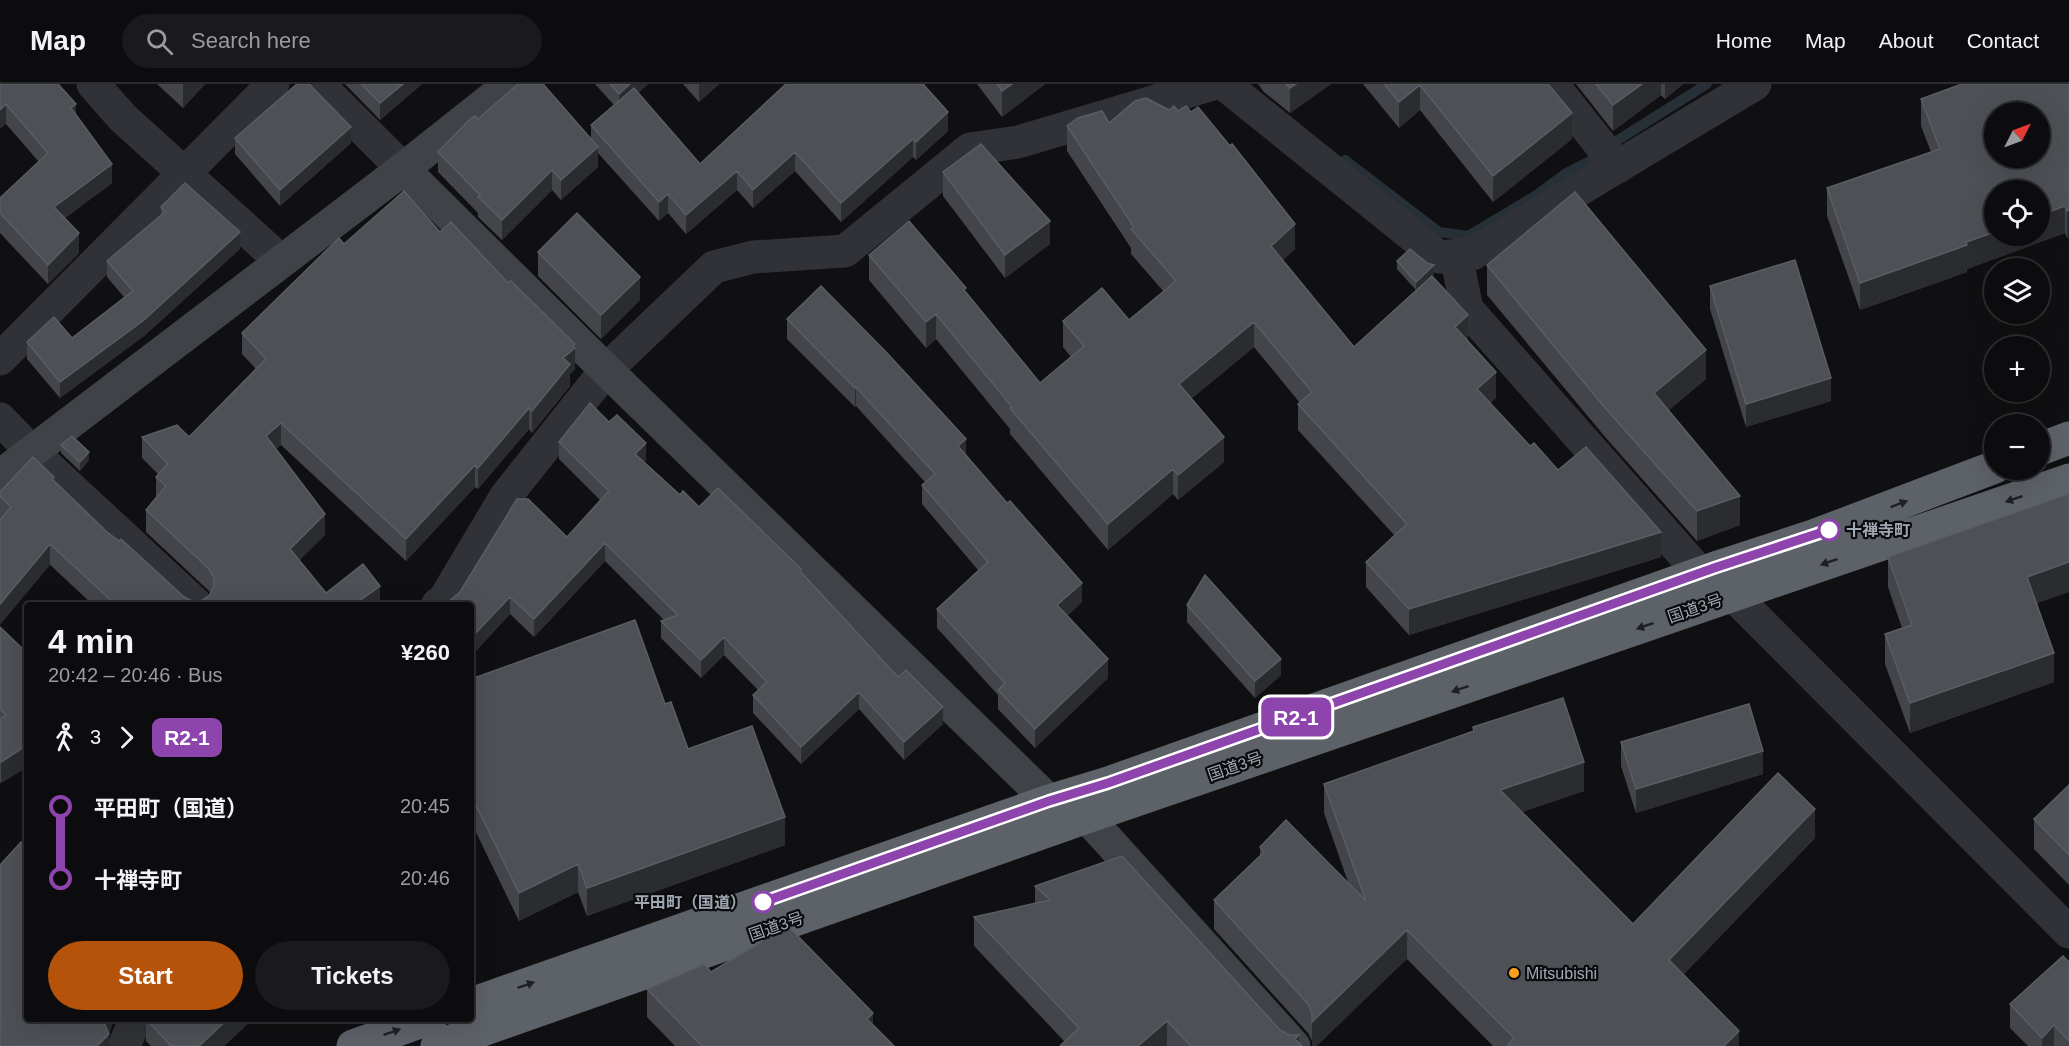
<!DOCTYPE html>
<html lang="en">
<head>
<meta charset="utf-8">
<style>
  :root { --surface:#0c0c0e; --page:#1a1a1c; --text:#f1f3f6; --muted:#9a9b9e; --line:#2c2c2e; --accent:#b45309 }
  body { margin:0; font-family:Helvetica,"Noto Sans JP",sans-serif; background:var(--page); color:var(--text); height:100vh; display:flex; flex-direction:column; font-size:22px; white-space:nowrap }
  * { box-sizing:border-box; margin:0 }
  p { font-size:20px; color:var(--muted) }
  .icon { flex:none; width:33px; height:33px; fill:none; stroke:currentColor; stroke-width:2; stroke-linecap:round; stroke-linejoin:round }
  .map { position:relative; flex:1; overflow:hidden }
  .drawer { position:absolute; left:24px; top:518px; width:450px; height:420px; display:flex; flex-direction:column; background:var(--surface); border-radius:6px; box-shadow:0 6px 24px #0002,0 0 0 2px var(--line) }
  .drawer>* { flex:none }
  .badge { padding:0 12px; border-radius:9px; font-size:21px; line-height:39px }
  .needle { width:39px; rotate:48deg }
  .buttons { position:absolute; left:1984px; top:18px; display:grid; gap:12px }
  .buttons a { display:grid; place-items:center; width:66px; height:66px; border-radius:50%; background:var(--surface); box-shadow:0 6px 24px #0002,0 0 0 2px var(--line); font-size:30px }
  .map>.badge { position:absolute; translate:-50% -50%; box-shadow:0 0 0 3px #fff }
  .legs { display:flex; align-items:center; gap:9px; height:66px; padding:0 24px; font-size:20px }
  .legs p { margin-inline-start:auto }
  .head { display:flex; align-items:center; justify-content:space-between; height:102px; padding:0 24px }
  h1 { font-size:33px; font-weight:600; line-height:45px }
  .primary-button { display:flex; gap:12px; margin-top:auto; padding:12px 24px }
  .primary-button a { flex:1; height:69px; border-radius:36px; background:var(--accent); color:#fff; font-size:24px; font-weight:600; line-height:69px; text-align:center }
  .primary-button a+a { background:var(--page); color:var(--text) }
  ul { padding:0 24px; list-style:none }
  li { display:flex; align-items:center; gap:21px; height:72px; font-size:22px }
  li i { display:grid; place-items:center; width:9px; height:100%; margin:0 8px; background:currentColor }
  li i::after { content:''; width:15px; height:15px; margin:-8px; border:4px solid; border-radius:50%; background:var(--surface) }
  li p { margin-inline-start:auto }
  li:first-child i { background:linear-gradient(#0000 50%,currentColor 0) }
  li:last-child i { background:linear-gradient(currentColor 50%,#0000 0) }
  header { display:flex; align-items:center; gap:36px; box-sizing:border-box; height:84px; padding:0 30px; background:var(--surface); border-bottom:2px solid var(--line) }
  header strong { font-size:28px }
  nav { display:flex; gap:33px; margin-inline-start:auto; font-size:21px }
  .search { width:420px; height:54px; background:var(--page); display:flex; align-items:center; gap:15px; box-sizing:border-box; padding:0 21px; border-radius:33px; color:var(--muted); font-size:22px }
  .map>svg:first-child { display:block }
</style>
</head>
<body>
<header>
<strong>Map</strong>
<div class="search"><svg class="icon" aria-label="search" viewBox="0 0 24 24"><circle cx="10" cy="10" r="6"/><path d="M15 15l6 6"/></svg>Search here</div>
<nav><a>Home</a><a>Map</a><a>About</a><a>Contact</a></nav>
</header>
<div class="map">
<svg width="2069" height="962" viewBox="0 0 2069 962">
  <rect width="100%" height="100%" fill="#101012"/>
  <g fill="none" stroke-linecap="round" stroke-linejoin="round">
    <path stroke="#263036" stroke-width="10" d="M1345 76 1439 148 1468 152 1535 112 1565 90 1590 77 1618 56 1707 0"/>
    <path stroke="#313237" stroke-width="33" d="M93 0 123 34 281 177
      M318 0 403 85
      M1224 0 1439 173 1472 170 1755 0
      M1552 0 1618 83
      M1456 171 1467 225 1700 489
      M0 275 273 0
      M0 335 32 368 196 520
      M1733 511 2069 848
      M438 520 444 516 506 412 606 286 714 183 753 173 845 167 970 65 1018 58 1213 0
      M124 962 136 934"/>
    <path stroke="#3f4247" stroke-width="33" d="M403 85 596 276 1049 717 1087 733 1294 962
      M0 392 403 85 510 0"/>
    <path stroke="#5d6168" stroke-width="33" d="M2040 365 2069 354
      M471 920 1049 717 1108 699 1715 484 1813 452 1995 383
      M353 962 431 934
      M437 962 1087 733 2069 396"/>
  </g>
  <path fill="#43454a" d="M0 0 76 31 112 99 65 134 79 169 48 200 0 149V114L39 78 6 40Z
    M157 0H205L183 24Z
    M345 0H422L380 36Z
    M595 0H648L638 9 700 80 948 47 916 76 913 73 841 138 795 87 753 124 737 106 686 150 668 129 659 137 598 69V83L561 116 552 106 502 156 478 133V129L438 88V68L478 35 591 54V41L614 21Z
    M683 0H719L699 18Z
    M977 0H1045L1002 33Z
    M1258 0H1331L1290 29 1264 8Z
    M1363 0H1548L1572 55 1493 118 1420 26 1399 44Z
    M1576 0H1683L1665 15 1661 11 1613 47Z
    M2069 0V153L2067 154 2065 149 1967 185V188L1860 226 1827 132V104L1931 68 1921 42V15Z
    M1109 39 1295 165 1283 176 1354 263 1468 257 1496 314 1490 319 1530 362 1661 473 1409 551 1366 503V478L1395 452 1298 346V320L1300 319 1254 263 1191 315 1224 378 1178 416 1173 410 1108 466 1010 350V345L936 255 926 264 869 196V171L966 209 1040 299 1071 273 1063 263V237L1129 236 1164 208 1131 170V164L1067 67V42Z
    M235 54 351 59 280 122 235 70Z
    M943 88 1050 160 1005 194 943 112Z
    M161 123 240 165 144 252 60 314 27 275V258L72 254 124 213 107 193V177L161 132Z
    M440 148 508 199 575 263V285L570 290V302L532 349 529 345 478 405 475 403 406 477 281 361 276 365 325 451 299 476 326 509 380 520H92L0 434V408L54 396 107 448 183 512 192 517H201L209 512 211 509 209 507 146 448V426L156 414V393L158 390 142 374V353H189L256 285 242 270V249L344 160Z
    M538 168 640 216 601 255 538 192Z
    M1397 177 1434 190 1416 206 1397 185Z
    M1487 181 1706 295 1669 326 1740 441 1697 457 1606 354 1487 211Z
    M1710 202 1831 317 1746 343 1710 225Z
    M787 235 966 371 1082 518 1067 532 1108 594 1035 664 998 625V611L937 544V525L978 486 922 420V401L925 398 856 322 855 323 787 255Z
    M559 358 646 376 644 378 680 411 801 489 943 640 904 676 859 625 801 680 753 629V611L758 606 724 571 701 594 661 554V537L664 536 605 477 534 553 510 530 473 570 471 568V520L448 518 567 453 600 416 559 375Z
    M61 361 89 376 80 387 61 369Z
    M1888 473 2069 508 2037 519 2054 598 1910 649 1885 580V550L1902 544 1888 503Z
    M1187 521 1281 591 1255 614 1187 538Z
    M0 543 27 569V683L1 699 0 698Z
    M471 595 665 620 688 665 785 761 587 832 578 808 519 837 471 738Z
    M1473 643 1584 707 1522 728 1633 840 1815 754 1683 891 1739 962H1493L1407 875 1312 962V957L1308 949 1214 845V816L1260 772V763L1349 801 1324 729V700L1473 647Z
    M1621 658 1763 690 1636 729 1621 682Z
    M2069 701V801L2034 765V735Z
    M1035 802 1280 946 1302 962H1060L1065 958 974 862V833L1035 820Z
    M2069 878V962H2028L2010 944V920Z
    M711 888 873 941 894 962H675L647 933V905Z
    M254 934 224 962H151L146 957V935Z"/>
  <path fill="#2a2c2f" d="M183 0H205L183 24Z
    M403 0H422L380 36V19Z
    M630 0H648L619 26V10Z
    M700 0H719L699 18V1Z
    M1012 0H1045L1002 33V7Z
    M1296 0H1331L1290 29V4Z
    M1642 0H1661V11L1613 47V21Z
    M1665 0H1683L1665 15Z
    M1420 1V26L1399 44V18Z
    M6 20V40L0 45V26Z
    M76 20V39L71 24Z
    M948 28V47L916 76V58Z
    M1572 29V55L1493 118V92Z
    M351 43V59L280 122V106Z
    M913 55V73L841 138V119Z
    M598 63V83L561 116V96Z
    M795 68V87L753 124V106Z
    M112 80V99L54 142V123Z
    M552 86V106L502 156V136Z
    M737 87V106L686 150V131Z
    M668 110V129L659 137V118Z
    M2065 122V149L1967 185V188L1860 226V199L1995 148V152H2040V131Z
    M2069 126V153L2067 154V127Z
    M1050 137V160L1005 194V171Z
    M1295 140V165L1271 187V162Z
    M240 148V165L144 252 60 314V298Z
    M79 149V169L48 200V181Z
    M1434 181V190L1416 206V198Z
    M640 193V216L601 255V231Z
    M936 230V255L926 264V238Z
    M1468 231V257L1455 269V243Z
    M1254 238V263L1179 325V300Z
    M575 260V285L570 290V302L532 349V327L563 274Z
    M1706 266V295L1654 338V309Z
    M1496 288V314L1477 330V305Z
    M1831 294V317L1746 343V320Z
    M856 303V322L855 323V304Z
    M529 324V345L478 405V384Z
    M281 339V361L266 374V352Z
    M1224 353V378L1178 416V391Z
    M966 355V375L958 362Z
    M646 359V376L635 387V370Z
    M89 368V376L80 387V378Z
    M475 381V403L406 477V455Z
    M1173 385V410L1108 466V440Z
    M1740 412V441L1697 457V427Z
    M325 430V451L290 486V465Z
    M1661 448V473L1409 551V525Z
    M605 459V477L534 553V535Z
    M50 460V481L0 541V520Z
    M2069 478V508L2027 523V493Z
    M1082 499V518L1057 540V521Z
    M380 502V520H355Z
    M510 513V530L473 570V552Z
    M724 553V571L701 594V576Z
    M2054 569V598L1910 649V619Z
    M1108 575V594L1035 664V645Z
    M1281 575V591L1255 614V597Z
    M859 608V625L801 680V663Z
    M943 623V640L904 676V658Z
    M27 661V683L1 699V678Z
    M1763 667V690L1636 729V705Z
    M1584 678V707L1500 735V706Z
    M1815 725V754L1669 905V876Z
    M785 733V761L587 832V804Z
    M578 780V808L519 837V809Z
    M1407 846V875L1317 962H1312V938Z
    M873 929V957L867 935Z
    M106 934H115L109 950V962H97Z
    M229 934H254L224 962H199Z
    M1167 937V962H1138Z
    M2054 941V962H2042V954Z
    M1739 947V962H1724Z
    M1299 951V962L1295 955Z"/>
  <path fill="#4d5055" stroke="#5a5e64" stroke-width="1.5" fill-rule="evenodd" d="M0 0H58L76 20 71 24 112 80 54 123 79 149 48 181 0 129V114L48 69 6 20 0 26Z
    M297 0H309L351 43 280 106 235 54Z
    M361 0H403L380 19Z
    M518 0H543L598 63 561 96 552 86 502 136 478 113 480 111 438 68 470 35 475 32 478 35Z
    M610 0H630L619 10Z
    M786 0H923L948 28 916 58 913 55 841 119 795 68 753 106 737 87 686 131 668 110 659 118 591 41 634 4 700 80Z
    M997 0H1012L1002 7Z
    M1286 0H1296L1290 4Z
    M1384 0H1548L1572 29 1493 92 1420 1 1399 18Z
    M1596 0H1642L1613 21Z
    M1962 0H2069V126L2067 127 2065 122 2040 131V106H1995V148L1966 158 1967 161 1860 199 1827 104 1940 65 1921 15ZM1995 28H2040V74H1995Z
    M1146 14 1169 26 1174 22 1178 27 1186 22 1191 28 1198 23 1230 62 1232 60 1295 140 1271 162 1354 263 1432 192 1468 231 1455 243 1496 288 1477 305 1530 362 1534 359 1558 386 1586 363 1661 448 1409 525 1366 478 1407 440 1298 320 1312 308 1254 238 1179 300 1224 353 1178 391 1173 385 1108 440 1010 324 1012 323 936 230 926 238 869 171 909 137 966 204 964 206 1040 299 1084 262 1063 237 1102 204 1129 236 1176 197 1131 145 1134 143 1067 42 1078 34 1102 27 1109 39 1135 17Z
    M981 60 1050 137 1005 171 943 88Z
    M185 99 240 148 144 236 60 298 27 258 54 233 72 254 133 207 107 177 165 128 161 123Z
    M404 107 440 148 451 138 508 199 511 197 575 260 573 262 575 264 563 274 570 280 532 327 529 324 478 384 475 381 406 455 281 339 266 352 325 430 290 465 326 509 363 480 380 502 355 520H115L50 460 0 520V436L11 423 0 412V408L33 373 54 393 52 395 107 448 119 457 121 455 183 512 192 517H201L209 512 214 502V494L209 485 146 426 166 402 156 393 168 380 142 353 177 341 189 353 266 275 242 249 339 154 344 160Z
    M1575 108 1706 266 1654 309 1740 412 1697 427 1606 325 1487 181Z
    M577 129 640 193 601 231 538 168Z
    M1410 165 1427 179 1434 181 1416 198 1397 177Z
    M1795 176 1831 294 1746 320 1710 202Z
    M821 202 887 269 966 355 958 362 1007 419 1010 417 1082 499 1057 521 1108 575 1035 645 998 606 1005 599 937 525 988 478 922 401 935 390 856 303 855 304 787 235Z
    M590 319 609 338 617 331 646 359 635 370 680 411 683 407 699 423 718 404 801 485 800 487 898 593 906 586 943 623 904 658 859 608 801 663 753 611 767 598 724 553 701 576 661 537 678 531 605 459 534 535 510 513 473 552 471 550V520H441L448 518 460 508 517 415H528L567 453 609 407 559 358Z
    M72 352 89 368 80 378 61 361Z
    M2068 410 2069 412V478L2027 493 2054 569 1910 619 1885 550 1912 541 1888 473Z
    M1205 491 1281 575 1255 597 1187 521Z
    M635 536 665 620 671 618 688 665 752 642 785 733 587 804 578 780 519 809 471 711V595Z
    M0 543 27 569V661L1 678 0 677V635L6 631 0 625Z
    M1563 614 1584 678 1500 706 1633 840 1778 689 1815 725 1669 876 1739 947 1724 962H1507L1514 954 1407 846 1312 938V929L1308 920 1214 816 1264 768 1260 763 1286 736 1366 817 1324 700 1474 647 1473 643Z
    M1749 620 1763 667 1636 705 1621 658Z
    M2069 701V771L2034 735Z
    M21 758 27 763V934H106L105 941 109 950 97 962H23L22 961 20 962H0V781Z
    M1122 772 1280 946 1289 951H1299L1295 955 1302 962H1191L1167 937 1138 962H1060L1079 944 974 833 1050 816 1035 802Z
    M788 842 873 929 867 935 894 962H702L647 905 704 880 711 888Z
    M2063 872 2069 878V957L2054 941 2042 954 2010 920Z
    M229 934 199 962H171L146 935Z"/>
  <defs><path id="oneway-solid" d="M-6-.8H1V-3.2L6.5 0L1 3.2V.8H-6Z" transform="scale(1.5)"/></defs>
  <g fill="#202024">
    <use href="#oneway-solid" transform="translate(2014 415) rotate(161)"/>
    <use href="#oneway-solid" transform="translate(1899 420) rotate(-21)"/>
    <use href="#oneway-solid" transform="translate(1829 478) rotate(161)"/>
    <use href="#oneway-solid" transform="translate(1645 542) rotate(161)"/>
    <use href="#oneway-solid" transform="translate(1460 605) rotate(161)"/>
    <use href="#oneway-solid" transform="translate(526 901) rotate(-19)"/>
    <use href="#oneway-solid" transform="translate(392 948) rotate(-19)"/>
  </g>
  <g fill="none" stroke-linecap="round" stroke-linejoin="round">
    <g stroke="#fff" stroke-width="14">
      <path id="line-1" d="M763 818 1049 717 1108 699 1714 484 1829 446"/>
    </g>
    <use href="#line-1" stroke="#8e44ad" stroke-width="9"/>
  </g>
  <g fill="#fff" stroke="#8e44ad" stroke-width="3">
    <circle cx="1829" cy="446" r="10"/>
    <circle cx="763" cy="818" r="10"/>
  </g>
  <circle fill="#fea11c" stroke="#0b0b0d" stroke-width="2" cx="1514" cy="889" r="6"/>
  <g text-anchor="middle" stroke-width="4.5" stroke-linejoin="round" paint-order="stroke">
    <g font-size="16" font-weight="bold" fill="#a0a8b4" stroke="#0b0b0d" text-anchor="start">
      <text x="1846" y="452">十禅寺町</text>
      <text x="746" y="824" text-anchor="end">平田町（国道）</text>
    </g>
    <g font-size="16" fill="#a0a8b4" stroke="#0b0b0d">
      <text transform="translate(1695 524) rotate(-19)" y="6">国道3号</text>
      <text transform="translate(1235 682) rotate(-19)" y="6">国道3号</text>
      <text transform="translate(776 842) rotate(-19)" y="6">国道3号</text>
    </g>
    <g font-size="16" fill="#a0a8b4" stroke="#0b0b0d" text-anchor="start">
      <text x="1526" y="895">Mitsubishi</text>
    </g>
  </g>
</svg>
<div class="buttons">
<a><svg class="needle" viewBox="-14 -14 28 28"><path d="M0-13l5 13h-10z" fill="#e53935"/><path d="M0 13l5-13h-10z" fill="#9a9b9e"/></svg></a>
<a><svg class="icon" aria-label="locate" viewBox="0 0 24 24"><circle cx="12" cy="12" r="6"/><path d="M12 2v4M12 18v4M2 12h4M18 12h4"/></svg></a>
<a><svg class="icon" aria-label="layers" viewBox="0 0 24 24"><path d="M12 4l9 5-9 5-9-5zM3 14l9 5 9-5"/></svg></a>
<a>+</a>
<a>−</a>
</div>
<b class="badge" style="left:1296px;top:633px;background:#8e44ad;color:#fff">R2-1</b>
<section class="drawer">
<div class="head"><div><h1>4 min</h1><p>20:42 – 20:46 · Bus</p></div><b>¥260</b></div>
<div class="legs"><svg class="icon" aria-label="walk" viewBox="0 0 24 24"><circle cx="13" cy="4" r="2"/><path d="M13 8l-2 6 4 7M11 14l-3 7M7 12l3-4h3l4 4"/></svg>3<svg class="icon" aria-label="forward" viewBox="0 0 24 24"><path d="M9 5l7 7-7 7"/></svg><b class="badge" style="background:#8e44ad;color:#fff">R2-1</b></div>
<ul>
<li><i style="color:#8e44ad"></i><b>平田町（国道）</b><p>20:45</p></li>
<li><i style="color:#8e44ad"></i><b>十禅寺町</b><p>20:46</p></li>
</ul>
<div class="primary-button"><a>Start</a><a>Tickets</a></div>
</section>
</div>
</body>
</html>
